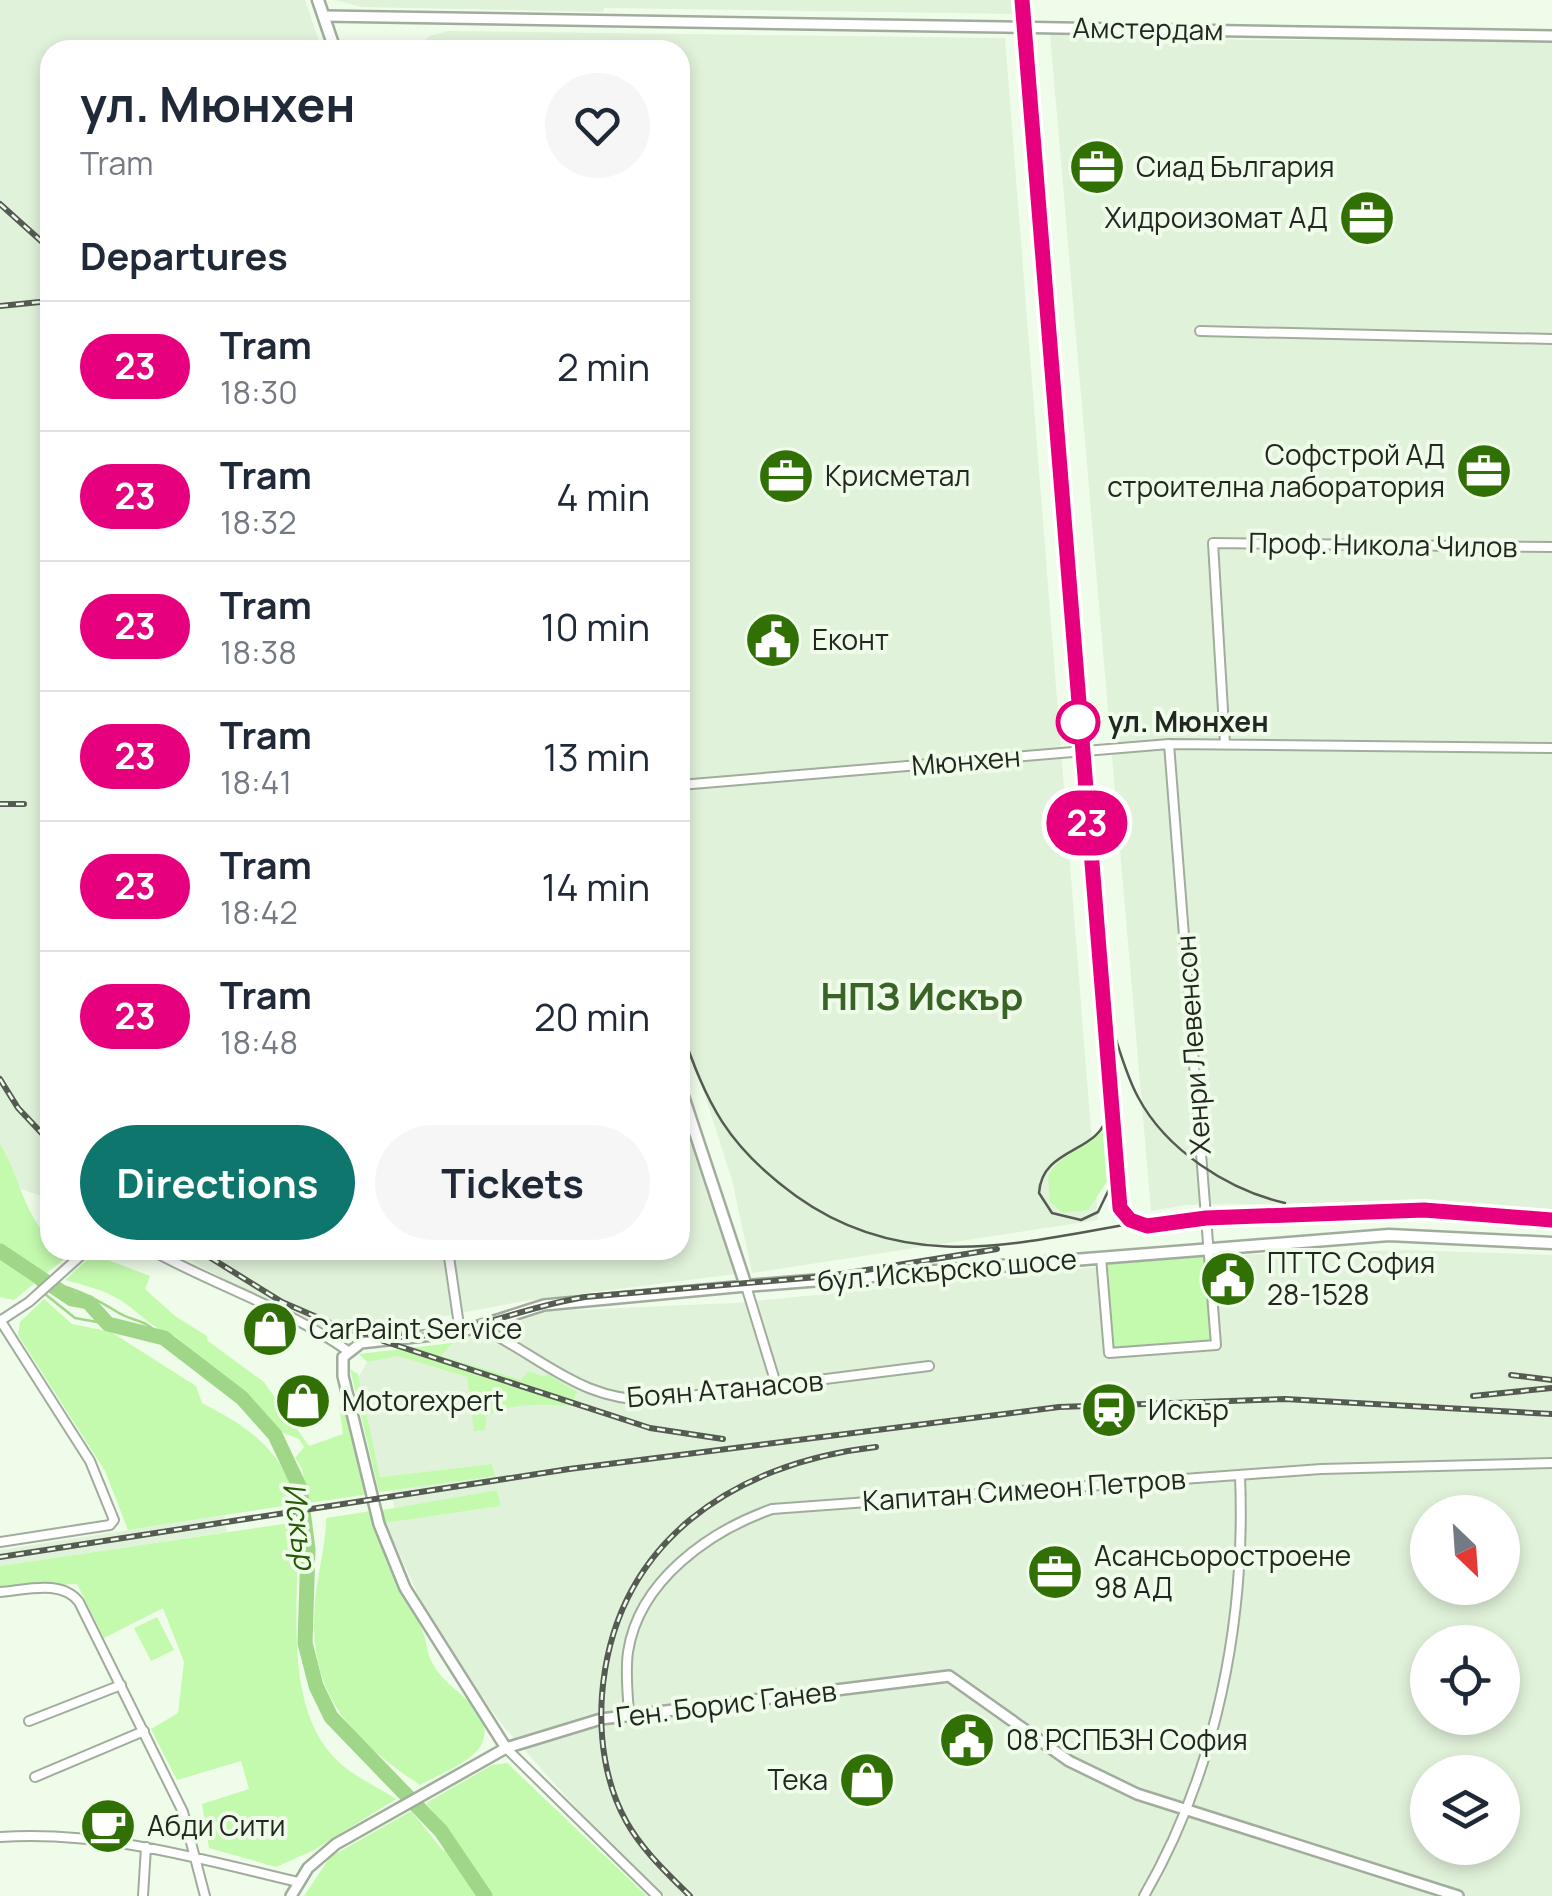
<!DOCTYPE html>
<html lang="en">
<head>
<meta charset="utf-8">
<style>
  :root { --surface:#fff; --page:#f6f6f7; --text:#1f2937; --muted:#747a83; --line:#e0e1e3; --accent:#0f766e }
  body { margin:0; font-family:Manrope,sans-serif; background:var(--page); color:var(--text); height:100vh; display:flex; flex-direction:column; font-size:38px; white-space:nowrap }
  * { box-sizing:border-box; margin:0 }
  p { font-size:32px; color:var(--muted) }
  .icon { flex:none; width:55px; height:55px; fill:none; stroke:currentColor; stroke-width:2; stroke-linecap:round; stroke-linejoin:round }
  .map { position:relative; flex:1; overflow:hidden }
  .sheet { position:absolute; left:40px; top:40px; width:650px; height:1220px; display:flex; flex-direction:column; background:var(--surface); border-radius:30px; box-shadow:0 5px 15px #0003 }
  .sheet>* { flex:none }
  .badge { padding:0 20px; border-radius:32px; font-size:35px; line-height:65px }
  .needle { width:65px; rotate:155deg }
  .buttons { position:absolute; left:1410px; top:1495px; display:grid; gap:20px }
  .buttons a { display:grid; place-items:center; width:110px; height:110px; border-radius:50%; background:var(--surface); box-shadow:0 5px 15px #0003; font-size:50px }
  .map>.badge { position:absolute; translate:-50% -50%; box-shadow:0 0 0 5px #fff }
  h2 { padding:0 40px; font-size:38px; line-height:90px }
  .round { display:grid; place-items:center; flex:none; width:105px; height:105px; border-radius:52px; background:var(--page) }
  .headline { display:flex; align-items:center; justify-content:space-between; height:170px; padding:0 40px }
  h1 { font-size:48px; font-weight:700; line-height:75px }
  .primary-button { display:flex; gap:20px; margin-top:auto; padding:20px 40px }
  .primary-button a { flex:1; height:115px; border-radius:60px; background:var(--accent); color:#fff; font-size:40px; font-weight:700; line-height:115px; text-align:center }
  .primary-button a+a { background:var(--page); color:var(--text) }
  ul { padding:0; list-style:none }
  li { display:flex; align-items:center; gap:30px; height:130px; padding:0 40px; border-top:2px solid var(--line) }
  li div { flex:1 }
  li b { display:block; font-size:38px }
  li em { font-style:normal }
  li .badge { min-width:110px; font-weight:700; text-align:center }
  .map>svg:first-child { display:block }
</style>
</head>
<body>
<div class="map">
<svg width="1552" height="1896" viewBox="0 0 1552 1896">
  <rect width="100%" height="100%" fill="#effcea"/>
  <path fill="#e1f2da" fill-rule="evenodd" d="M0 0H305L322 50H50V1199L0 1182Z
    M335 0H1015V14L604 8 603 12 361 7Z
    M448 31 1005 38 1098 1220 752 1273 732 1180 680 1018V50H413L430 36Z
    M1050 34 1253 40H1552V1215L1440 1201 1187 1205 1151 1211Z
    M680 1114 736 1274 524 1301 329 1338 172 1250H680Z
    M1405 1250 1552 1255V1896H664L613 1849 503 1726 435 1631 385 1523 501 1506 497 1490 394 1508 392 1490 494 1476 492 1464 380 1477 356 1382 367 1362 463 1340 550 1311 735 1303 1210 1256ZM1428 1512H1502V1588H1428ZM1428 1642H1502V1718H1428ZM1428 1772H1502V1848H1428Z
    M224 1515 227 1532 0 1566V1550Z"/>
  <path fill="#c4faae" d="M1105 1127 1108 1180 1088 1210 1063 1213 1050 1202 1048 1176C1062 1151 1090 1149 1105 1127Z
    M0 1144C18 1173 21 1203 42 1230L50 1225V1250H75L14 1300 0 1297Z
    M1210 1256 1216 1345 1109 1353 1102 1265Z
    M100 1257 150 1276 145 1289 175 1316 207 1336 208 1341 264 1382 309 1446 343 1434 339 1406 343 1403 347 1406 369 1494 308 1503 302 1468 295 1458 304 1447 299 1439 281 1432 250 1399 175 1336C156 1332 138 1311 120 1300 104 1290 84 1285 65 1280L89 1258Z
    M44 1299 72 1324 111 1332 196 1386 202 1403C249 1427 285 1452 296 1504L128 1530 105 1471 18 1335 20 1322Z
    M452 1343 441 1356 521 1380 528 1371 544 1377 547 1374 577 1392 570 1406C545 1404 508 1402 486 1417L485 1430 474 1431 467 1377 398 1356 367 1362 359 1354Z
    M350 1369 358 1374 380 1477 492 1464 495 1476 379 1492Z
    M497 1490 501 1506 385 1523 382 1510Z
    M371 1511C382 1552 402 1587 420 1625 430 1646 423 1652 439 1673 454 1694 493 1710 483 1741 476 1761 438 1775 420 1785 349 1737 307 1692 315 1603 317 1574 326 1546 326 1518Z
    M297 1522C301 1594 281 1697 332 1755 349 1775 375 1785 396 1799L314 1850 276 1867 209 1848 202 1804 249 1789 241 1761 177 1780 151 1729 178 1713 184 1662 163 1608 104 1638 77 1584 0 1588V1566Z
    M157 1617 174 1650 151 1661 134 1628Z
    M507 1763 647 1896H304L330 1857 411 1811 444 1852 447 1828 426 1803 492 1765Z"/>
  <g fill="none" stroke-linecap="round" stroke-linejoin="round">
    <path stroke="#9fd688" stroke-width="2.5" d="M17 1263 40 1287
      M53 1283C79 1290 96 1299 119 1313 134 1322 147 1319 159 1336
      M45 1294 75 1318 108 1324"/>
    <path stroke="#9fd688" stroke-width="15" d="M0 1251 72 1299 88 1302 108 1324 164 1338 242 1398 275 1435 300 1488 308 1549 305 1643 316 1686 331 1717 441 1831 485 1896"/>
    <g stroke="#a1ad9c" stroke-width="12">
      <path id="minor" d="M1200 331 1552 339
        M1225 744 1213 543 1552 547
        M680 785 1169 744 1552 748
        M151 1250C216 1286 287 1308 348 1351
        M448 1250 460 1332
        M1101 1257 1109 1353 1216 1345 1169 744
        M746 1286 777 1387
        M0 1320 90 1461 114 1520 110 1525 0 1542
        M0 1321 29 1302 87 1250
        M480 1327C545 1359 582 1403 658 1400L929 1366
        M0 1592C26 1590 62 1579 79 1602L183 1812 205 1896
        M629 1715C628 1694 625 1673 628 1652 639 1580 710 1531 772 1509L1321 1469 1552 1463
        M29 1721 121 1685
        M506 1748 657 1896
        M35 1777 144 1731
        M0 1837C102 1830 200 1859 298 1882
        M143 1896 146 1847
        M1144 1896C1217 1770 1246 1620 1240 1475"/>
    </g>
    <g stroke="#a1ad9c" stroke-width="14">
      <path id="tertiary" d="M324 16 1552 36
        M506 1748 405 1588 379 1524 343 1376V1357L361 1343 460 1332 544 1305 746 1286
        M291 1896 308 1868 336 1844 506 1748 601 1719 949 1676 1069 1761 1137 1794 1458 1896"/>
    </g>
    <g stroke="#a1ad9c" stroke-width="15">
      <path id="secondary" d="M318 0 335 50
        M680 1087 746 1286 1389 1235 1552 1243"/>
    </g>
    <use href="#minor" stroke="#fff" stroke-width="8"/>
    <use href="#tertiary" stroke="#fff" stroke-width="9"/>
    <use href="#secondary" stroke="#fff" stroke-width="10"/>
    <path stroke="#555b52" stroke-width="2.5" d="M1022 0 1115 1177 1123 1213 1147 1225
      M1111 1024C1119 1048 1126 1075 1138 1097 1166 1150 1228 1190 1285 1203
      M680 1026C707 1105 727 1146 796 1196 927 1290 1062 1227 1205 1213 1313 1202 1445 1202 1552 1216
      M1108 1113C1101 1154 1042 1146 1039 1193L1052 1213 1081 1220 1098 1212 1114 1179"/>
    <g stroke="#555b52" stroke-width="6">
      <path id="rail" d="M0 204 50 249
        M0 306 50 301
        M0 804H24
        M0 1079 18 1108 50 1142
        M198 1250 282 1302 349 1331
        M337 1328C355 1331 374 1337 392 1337 458 1339 520 1307 585 1297L829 1276 997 1249
        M383 1341 650 1428 723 1439
        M1511 1375 1552 1380
        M1473 1396 1552 1388
        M0 1557 569 1469 1059 1407 1285 1399 1552 1414
        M690 1896C667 1873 642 1850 626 1821 605 1783 599 1737 602 1695 614 1542 734 1463 876 1447"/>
    </g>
    <use href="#rail" stroke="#effcea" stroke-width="2.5" stroke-dasharray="8" stroke-linecap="butt"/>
  </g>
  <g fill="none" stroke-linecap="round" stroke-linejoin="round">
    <g stroke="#fff" stroke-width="22">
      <path id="line" d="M1022 0 1120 1208 1130 1220 1147 1226 1206 1218 1424 1210 1552 1220"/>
    </g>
    <use href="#line" stroke="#e6007e" stroke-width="15"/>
  </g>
  <defs>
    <g id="office-disc" transform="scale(2.875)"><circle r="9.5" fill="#317005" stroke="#effcea"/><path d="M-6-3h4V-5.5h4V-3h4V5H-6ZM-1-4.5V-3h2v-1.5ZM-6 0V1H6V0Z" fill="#fff"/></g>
    <g id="civic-disc" transform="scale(2.875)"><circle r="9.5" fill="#317005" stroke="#effcea"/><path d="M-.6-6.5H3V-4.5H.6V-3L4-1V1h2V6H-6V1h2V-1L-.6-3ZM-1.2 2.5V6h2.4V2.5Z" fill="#fff"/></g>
    <g id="shop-disc" transform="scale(2.875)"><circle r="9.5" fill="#317005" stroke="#effcea"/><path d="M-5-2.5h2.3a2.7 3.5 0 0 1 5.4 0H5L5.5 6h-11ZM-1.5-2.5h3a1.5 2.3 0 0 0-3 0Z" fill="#fff"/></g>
    <g id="station-disc" transform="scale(2.875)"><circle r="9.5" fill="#317005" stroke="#effcea"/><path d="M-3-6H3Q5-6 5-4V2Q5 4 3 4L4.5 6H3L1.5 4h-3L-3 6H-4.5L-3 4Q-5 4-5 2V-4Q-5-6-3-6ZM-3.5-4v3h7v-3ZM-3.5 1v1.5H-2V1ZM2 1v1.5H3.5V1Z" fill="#fff"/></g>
    <g id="cafe-disc" transform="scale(2.875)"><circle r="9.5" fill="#317005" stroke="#effcea"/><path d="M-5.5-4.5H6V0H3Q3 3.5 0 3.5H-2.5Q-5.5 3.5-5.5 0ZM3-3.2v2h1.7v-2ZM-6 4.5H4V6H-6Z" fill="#fff"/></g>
  </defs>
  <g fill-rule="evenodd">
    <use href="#office-disc" x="1097" y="167"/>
    <use href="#office-disc" x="1367" y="218"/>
    <use href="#office-disc" x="1484" y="471"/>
    <use href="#office-disc" x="786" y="476"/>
    <use href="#civic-disc" x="773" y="640"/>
    <use href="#civic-disc" x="1228" y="1279"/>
    <use href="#shop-disc" x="270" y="1329"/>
    <use href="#shop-disc" x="303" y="1401"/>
    <use href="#station-disc" x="1109" y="1410"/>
    <use href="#office-disc" x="1055" y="1572"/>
    <use href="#civic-disc" x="967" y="1740"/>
    <use href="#shop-disc" x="867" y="1780"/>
    <use href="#cafe-disc" x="108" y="1826"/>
  </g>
  <circle fill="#fff" stroke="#e6007e" stroke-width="5" cx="1078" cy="722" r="20"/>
  <g text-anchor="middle" stroke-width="8" stroke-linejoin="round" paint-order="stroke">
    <g font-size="28" fill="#232721" stroke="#effcea">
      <text transform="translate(1148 29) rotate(1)" y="10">Амстердам</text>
      <text transform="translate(1383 545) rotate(1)" y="10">Проф. Никола Чилов</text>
      <text transform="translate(966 761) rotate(-5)" y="10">Мюнхен</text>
      <text transform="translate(1193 1045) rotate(-94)" y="10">Хенри Левенсон</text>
      <text transform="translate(947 1270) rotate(-5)" y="10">бул. Искърско шосе</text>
      <text transform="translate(725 1389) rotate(-5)" y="10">Боян Атанасов</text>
      <text transform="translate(1024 1490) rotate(-4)" y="10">Капитан Симеон Петров</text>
      <text transform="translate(726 1704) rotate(-7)" y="10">Ген. Борис Ганев</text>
    </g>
    <g font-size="28" fill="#232721" stroke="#effcea" text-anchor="start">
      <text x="1136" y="177">Сиад България</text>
      <text x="1328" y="228" text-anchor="end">Хидроизомат АД</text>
      <text x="1445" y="465" text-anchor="end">Софстрой АД<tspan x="1445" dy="32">строителна лаборатория</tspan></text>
      <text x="825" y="486">Крисметал</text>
      <text x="812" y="650">Еконт</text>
      <text x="1267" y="1273">ПТТС София<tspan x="1267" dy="32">28-1528</tspan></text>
      <text x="309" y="1339">CarPaint Service</text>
      <text x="342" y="1411">Motorexpert</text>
      <text x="1148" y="1420">Искър</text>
      <text x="1094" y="1566">Асансьоростроене<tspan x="1094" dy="32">98 АД</tspan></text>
      <text x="1006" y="1750">08 РСПБЗН София</text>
      <text x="828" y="1790" text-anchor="end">Тека</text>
      <text x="147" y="1836">Абди Сити</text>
    </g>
    <g font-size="28" font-weight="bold" fill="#232721" stroke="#effcea" text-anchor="start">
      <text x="1108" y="732">ул. Мюнхен</text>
    </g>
    <g font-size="30" font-style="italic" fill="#265805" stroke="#effcea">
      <text transform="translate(299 1526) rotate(82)" y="10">Искър</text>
    </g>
    <g font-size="38" font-weight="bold" fill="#3a6327" stroke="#effcea">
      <text x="922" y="1010">НПЗ Искър</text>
    </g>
  </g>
</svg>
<div class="buttons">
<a><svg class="needle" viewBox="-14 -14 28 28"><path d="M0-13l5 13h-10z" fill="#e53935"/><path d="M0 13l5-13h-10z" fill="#747a83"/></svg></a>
<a><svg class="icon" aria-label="locate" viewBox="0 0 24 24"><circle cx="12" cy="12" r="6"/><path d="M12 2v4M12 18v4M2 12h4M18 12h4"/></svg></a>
<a><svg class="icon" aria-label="layers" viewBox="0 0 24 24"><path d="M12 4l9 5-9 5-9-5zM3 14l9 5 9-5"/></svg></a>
</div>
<b class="badge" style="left:1087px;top:823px;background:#e6007e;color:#fff">23</b>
<section class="sheet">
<div class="headline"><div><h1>ул. Мюнхен</h1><p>Tram</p></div><a class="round"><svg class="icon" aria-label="heart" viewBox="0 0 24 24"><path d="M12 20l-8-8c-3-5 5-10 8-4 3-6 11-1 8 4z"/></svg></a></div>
<h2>Departures</h2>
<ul>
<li><span class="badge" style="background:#e6007e;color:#fff">23</span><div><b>Tram</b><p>18:30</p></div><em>2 min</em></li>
<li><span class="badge" style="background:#e6007e;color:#fff">23</span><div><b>Tram</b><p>18:32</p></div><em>4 min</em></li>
<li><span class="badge" style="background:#e6007e;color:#fff">23</span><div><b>Tram</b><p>18:38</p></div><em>10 min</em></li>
<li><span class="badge" style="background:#e6007e;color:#fff">23</span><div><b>Tram</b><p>18:41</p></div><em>13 min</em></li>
<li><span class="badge" style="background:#e6007e;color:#fff">23</span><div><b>Tram</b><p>18:42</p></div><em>14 min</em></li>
<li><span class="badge" style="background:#e6007e;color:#fff">23</span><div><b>Tram</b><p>18:48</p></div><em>20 min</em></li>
</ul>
<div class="primary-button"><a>Directions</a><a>Tickets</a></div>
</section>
</div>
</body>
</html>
